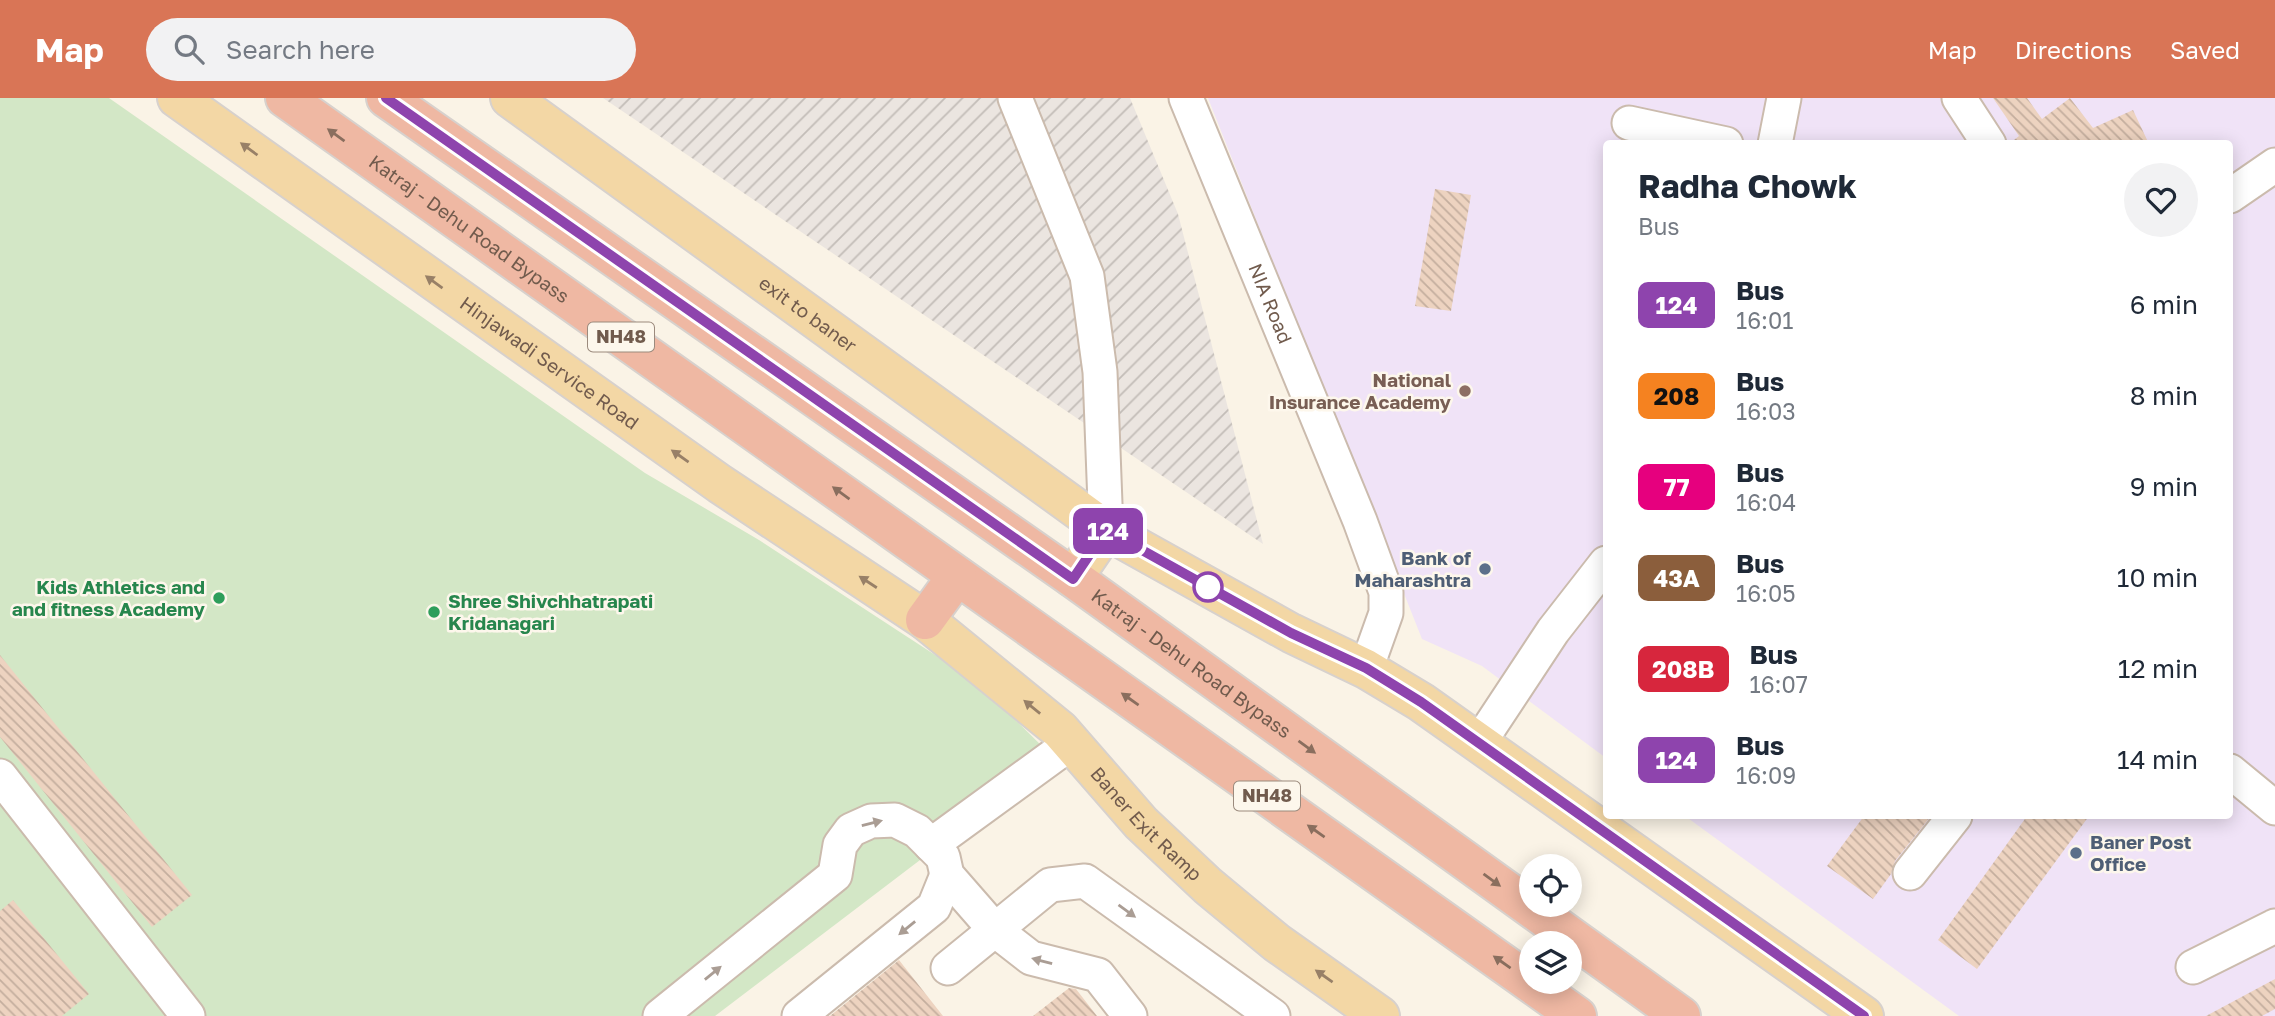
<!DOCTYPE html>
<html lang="en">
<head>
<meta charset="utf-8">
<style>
  :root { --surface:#fff; --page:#f2f2f3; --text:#1f2937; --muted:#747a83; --accent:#d97556 }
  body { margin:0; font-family:"Golos Text",sans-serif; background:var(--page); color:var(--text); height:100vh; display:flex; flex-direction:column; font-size:26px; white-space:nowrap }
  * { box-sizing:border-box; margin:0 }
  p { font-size:23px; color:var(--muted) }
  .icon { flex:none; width:38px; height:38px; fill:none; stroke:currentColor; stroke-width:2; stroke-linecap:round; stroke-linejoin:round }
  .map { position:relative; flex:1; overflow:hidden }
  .sheet { position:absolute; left:1603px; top:42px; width:630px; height:679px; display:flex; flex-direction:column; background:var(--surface); border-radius:7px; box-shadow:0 4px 18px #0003 }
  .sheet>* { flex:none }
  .badge { padding:0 14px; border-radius:10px; font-size:24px; line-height:46px }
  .tools { position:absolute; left:1519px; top:756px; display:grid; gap:14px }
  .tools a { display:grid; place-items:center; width:63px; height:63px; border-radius:50%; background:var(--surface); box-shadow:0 4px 18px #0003; font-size:35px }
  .map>.badge { position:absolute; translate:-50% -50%; box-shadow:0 0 0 4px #fff }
  .round { display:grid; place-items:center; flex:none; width:74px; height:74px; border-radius:37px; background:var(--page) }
  .head { display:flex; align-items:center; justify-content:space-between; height:119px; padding:0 35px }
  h1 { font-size:33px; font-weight:700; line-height:52px }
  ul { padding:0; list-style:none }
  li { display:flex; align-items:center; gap:21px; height:91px; padding:0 35px }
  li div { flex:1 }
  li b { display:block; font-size:26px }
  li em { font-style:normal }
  li .badge { min-width:77px; font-weight:700; text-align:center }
  header { display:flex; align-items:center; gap:42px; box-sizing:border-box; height:98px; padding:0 35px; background:var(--accent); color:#fff }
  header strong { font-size:33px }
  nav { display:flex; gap:38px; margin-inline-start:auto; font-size:24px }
  .search { width:490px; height:63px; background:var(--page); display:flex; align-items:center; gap:18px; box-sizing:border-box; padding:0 24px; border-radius:38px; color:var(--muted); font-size:26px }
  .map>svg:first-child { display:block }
</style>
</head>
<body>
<header>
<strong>Map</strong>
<div class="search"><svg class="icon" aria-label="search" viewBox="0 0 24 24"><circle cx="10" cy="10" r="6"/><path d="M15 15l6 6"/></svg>Search here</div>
<nav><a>Map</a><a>Directions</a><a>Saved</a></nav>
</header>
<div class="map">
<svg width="2275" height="918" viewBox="0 0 2275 918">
  <defs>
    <pattern id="industrial-furrows" width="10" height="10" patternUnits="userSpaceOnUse" patternTransform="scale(1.75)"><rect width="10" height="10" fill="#ebe5e0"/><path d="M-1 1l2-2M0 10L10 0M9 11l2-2" fill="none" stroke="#c3bdb8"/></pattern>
    <pattern id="building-back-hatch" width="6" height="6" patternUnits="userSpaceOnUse" patternTransform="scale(1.75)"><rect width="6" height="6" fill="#edd3c0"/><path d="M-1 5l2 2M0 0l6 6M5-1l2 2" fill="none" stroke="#c4ae9e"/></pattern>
  </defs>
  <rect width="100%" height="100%" fill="#faf3e6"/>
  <path fill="url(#industrial-furrows)" d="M603 0H1130L1178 116 1263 446Z"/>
  <path fill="#f0e3f7" d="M1208 0H2275V918H1959L1685 718H2230V46H1606V660L1482 568 1422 541Z"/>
  <path fill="#d3e7c6" d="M0 0H109L645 375 759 442 978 585 1054 660 715 918H0Z"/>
  <path fill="url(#building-back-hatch)" d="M1993 0H2027L2042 21 2070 0 2093 30 2133 12 2149 46H2009L2019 38Z
    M1435 91 1471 97 1451 213 1415 208Z
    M0 557 192 797 152 829 0 639Z
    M1864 718H1931L1895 763 1891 776 1873 801 1827 768Z
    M2027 718H2089L1977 871 1938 842Z
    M13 802 89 896 62 918H0V813Z
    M899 862 943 918H830Z
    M2275 881V911L2262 918H2206Z
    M1069 890 1076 891 1097 918H1033Z"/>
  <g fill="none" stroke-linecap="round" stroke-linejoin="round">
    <g stroke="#cbbbad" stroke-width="37">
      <g id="minor">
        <path d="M1015 0 1087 178 1100 274 1106 432"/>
        <path id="s1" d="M1186 0 1360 423 1386 494V515L1366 571"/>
        <path d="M1959 0 1989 46"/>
        <path d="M1629 25 1726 46"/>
        <path d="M1775 46 1784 0"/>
        <path d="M2230 98 2275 67"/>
        <path d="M1479 645 1553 533 1606 465"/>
        <path d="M2230 673 2275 710"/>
        <path d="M0 678 188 918"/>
        <path d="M931 747 1071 645"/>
        <path d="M1910 775 1955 718"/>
        <path d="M2193 869 2275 828"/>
        <path d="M948 870 1050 787 1085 783 1273 918"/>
        <path d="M660 918 835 777 840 747 851 732 871 723 895 722 917 733 943 759 947 777 995 832 1031 860 1098 877 1130 918"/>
        <path d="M799 918 934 809 947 777"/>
      </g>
    </g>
    <g stroke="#d7d1cd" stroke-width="42">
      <g id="major">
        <path id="s2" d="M177 0 720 386 925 522 1060 632 1141 725 1208 788 1277 845 1380 918"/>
        <path id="s3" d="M510 0 1106 432 1291 535 1366 571 1421 604 1864 918"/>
        <path d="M1073 480 1106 432"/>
      </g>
    </g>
    <g stroke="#d7d1cd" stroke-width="42">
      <g id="highway">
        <path id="s4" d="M285 0 1577 918"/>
        <path id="s5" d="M386 0 1073 480 1681 918"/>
        <path d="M925 522 957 478"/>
      </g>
    </g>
    <use href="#minor" stroke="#fff" stroke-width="33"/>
    <use href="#major" stroke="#f3d7a5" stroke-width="38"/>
    <use href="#highway" stroke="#efb8a3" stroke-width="38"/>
  </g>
  <defs><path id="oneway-solid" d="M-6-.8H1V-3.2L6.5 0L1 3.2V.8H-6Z" transform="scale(1.75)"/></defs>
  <g fill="#8a6e5e">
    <use href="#oneway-solid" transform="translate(336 37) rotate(-144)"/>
    <use href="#oneway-solid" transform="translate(841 395) rotate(-144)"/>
    <use href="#oneway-solid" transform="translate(1130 601) rotate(-145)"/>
    <use href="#oneway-solid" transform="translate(1307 649) rotate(36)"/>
    <use href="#oneway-solid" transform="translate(1316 733) rotate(-145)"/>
    <use href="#oneway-solid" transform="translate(1492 782) rotate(36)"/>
    <use href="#oneway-solid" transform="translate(1502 864) rotate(-145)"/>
  </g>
  <g fill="#988067">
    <use href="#oneway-solid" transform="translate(249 51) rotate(-144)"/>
    <use href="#oneway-solid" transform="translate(434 184) rotate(-144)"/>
    <use href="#oneway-solid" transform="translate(680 358) rotate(-145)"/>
    <use href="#oneway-solid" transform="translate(868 484) rotate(-147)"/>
    <use href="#oneway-solid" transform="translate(1032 609) rotate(-141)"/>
    <use href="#oneway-solid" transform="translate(1324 878) rotate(-145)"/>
  </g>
  <g fill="#aa9d94">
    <use href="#oneway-solid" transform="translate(872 725) rotate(-14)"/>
    <use href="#oneway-solid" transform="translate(1127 813) rotate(36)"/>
    <use href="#oneway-solid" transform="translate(907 830) rotate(141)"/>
    <use href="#oneway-solid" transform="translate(1042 863) rotate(-165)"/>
    <use href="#oneway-solid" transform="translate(713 875) rotate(-39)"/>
  </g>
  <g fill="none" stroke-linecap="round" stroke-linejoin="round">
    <g stroke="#fff" stroke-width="16">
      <path id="line" d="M386 0 1073 481 1106 432 1291 535 1366 570 1421 604 1864 918"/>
    </g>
    <use href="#line" stroke="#8e44ad" stroke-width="10"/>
  </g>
  <circle fill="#8d6e63" stroke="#fdf7ec" stroke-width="2.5" cx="1465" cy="293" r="7"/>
  <g fill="#5c6f8a" stroke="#fdf7ec" stroke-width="2.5">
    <circle cx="1485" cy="471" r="7"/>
    <circle cx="2076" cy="755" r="7"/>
  </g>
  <circle fill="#fff" stroke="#8e44ad" stroke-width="3.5" cx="1208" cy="489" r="14"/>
  <g fill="#2e9e5b" stroke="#fdf7ec" stroke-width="2.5">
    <circle cx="219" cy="500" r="7"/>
    <circle cx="434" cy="514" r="7"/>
  </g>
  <g text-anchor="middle" stroke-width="5" stroke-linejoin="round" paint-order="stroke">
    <g fill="#fdf7ec" stroke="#9b8a7d" stroke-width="2">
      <rect x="588" y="224.5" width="66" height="29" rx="5"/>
      <rect x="1234" y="683.5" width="66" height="29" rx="5"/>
    </g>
    <g font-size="18" font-weight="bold" fill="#715b4d">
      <text x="621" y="245">NH48</text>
      <text x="1267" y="704">NH48</text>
    </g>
    <g font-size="19" fill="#715b4d" stroke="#fdf7ec">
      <text dy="7" stroke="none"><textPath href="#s4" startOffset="226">Katraj - Dehu Road Bypass</textPath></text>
      <text dy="7" stroke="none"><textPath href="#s1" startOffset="222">NIA Road</textPath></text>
      <text dy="7" stroke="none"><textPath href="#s3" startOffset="368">exit to baner</textPath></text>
      <text dy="7" stroke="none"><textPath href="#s2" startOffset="457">Hinjawadi Service Road</textPath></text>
      <text dy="7" stroke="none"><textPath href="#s5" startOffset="984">Katraj - Dehu Road Bypass</textPath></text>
      <text dy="7" stroke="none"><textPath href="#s2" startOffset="1214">Baner Exit Ramp</textPath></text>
    </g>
    <g font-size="19" font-weight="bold" fill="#785e54" stroke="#fdf7ec" text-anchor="end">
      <text x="1451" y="289">National<tspan x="1451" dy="22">Insurance Academy</tspan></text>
    </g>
    <g font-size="19" font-weight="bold" fill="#4e5e75" stroke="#fdf7ec" text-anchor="end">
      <text x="1471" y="467">Bank of<tspan x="1471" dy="22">Maharashtra</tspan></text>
      <text x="2090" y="751" text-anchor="start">Baner Post<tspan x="2090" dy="22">Office</tspan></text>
    </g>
    <g font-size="19" font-weight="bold" fill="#27864d" stroke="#fdf7ec" text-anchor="end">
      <text x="205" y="496">Kids Athletics and<tspan x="205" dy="22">and fitness Academy</tspan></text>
      <text x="448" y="510" text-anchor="start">Shree Shivchhatrapati<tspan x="448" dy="22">Kridanagari</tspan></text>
    </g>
  </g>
</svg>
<div class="tools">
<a><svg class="icon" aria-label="locate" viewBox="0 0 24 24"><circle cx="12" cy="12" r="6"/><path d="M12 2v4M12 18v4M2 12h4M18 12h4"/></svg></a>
<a><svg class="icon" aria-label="layers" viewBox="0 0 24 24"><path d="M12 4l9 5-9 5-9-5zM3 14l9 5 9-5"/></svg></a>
</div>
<b class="badge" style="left:1108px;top:433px;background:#8e44ad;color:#fff">124</b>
<section class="sheet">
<div class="head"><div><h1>Radha Chowk</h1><p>Bus</p></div><a class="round"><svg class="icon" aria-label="heart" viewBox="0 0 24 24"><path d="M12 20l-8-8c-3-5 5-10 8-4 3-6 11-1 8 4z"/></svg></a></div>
<ul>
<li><span class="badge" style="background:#8e44ad;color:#fff">124</span><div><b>Bus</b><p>16:01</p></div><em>6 min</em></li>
<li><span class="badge" style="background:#f58220;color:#111">208</span><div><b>Bus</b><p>16:03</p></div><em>8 min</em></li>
<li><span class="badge" style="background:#e6007e;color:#fff">77</span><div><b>Bus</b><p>16:04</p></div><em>9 min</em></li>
<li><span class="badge" style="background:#8b5e3c;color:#fff">43A</span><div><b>Bus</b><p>16:05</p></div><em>10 min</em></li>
<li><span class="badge" style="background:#d7263d;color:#fff">208B</span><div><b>Bus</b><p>16:07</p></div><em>12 min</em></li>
<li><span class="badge" style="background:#8e44ad;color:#fff">124</span><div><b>Bus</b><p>16:09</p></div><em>14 min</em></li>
</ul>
</section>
</div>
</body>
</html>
